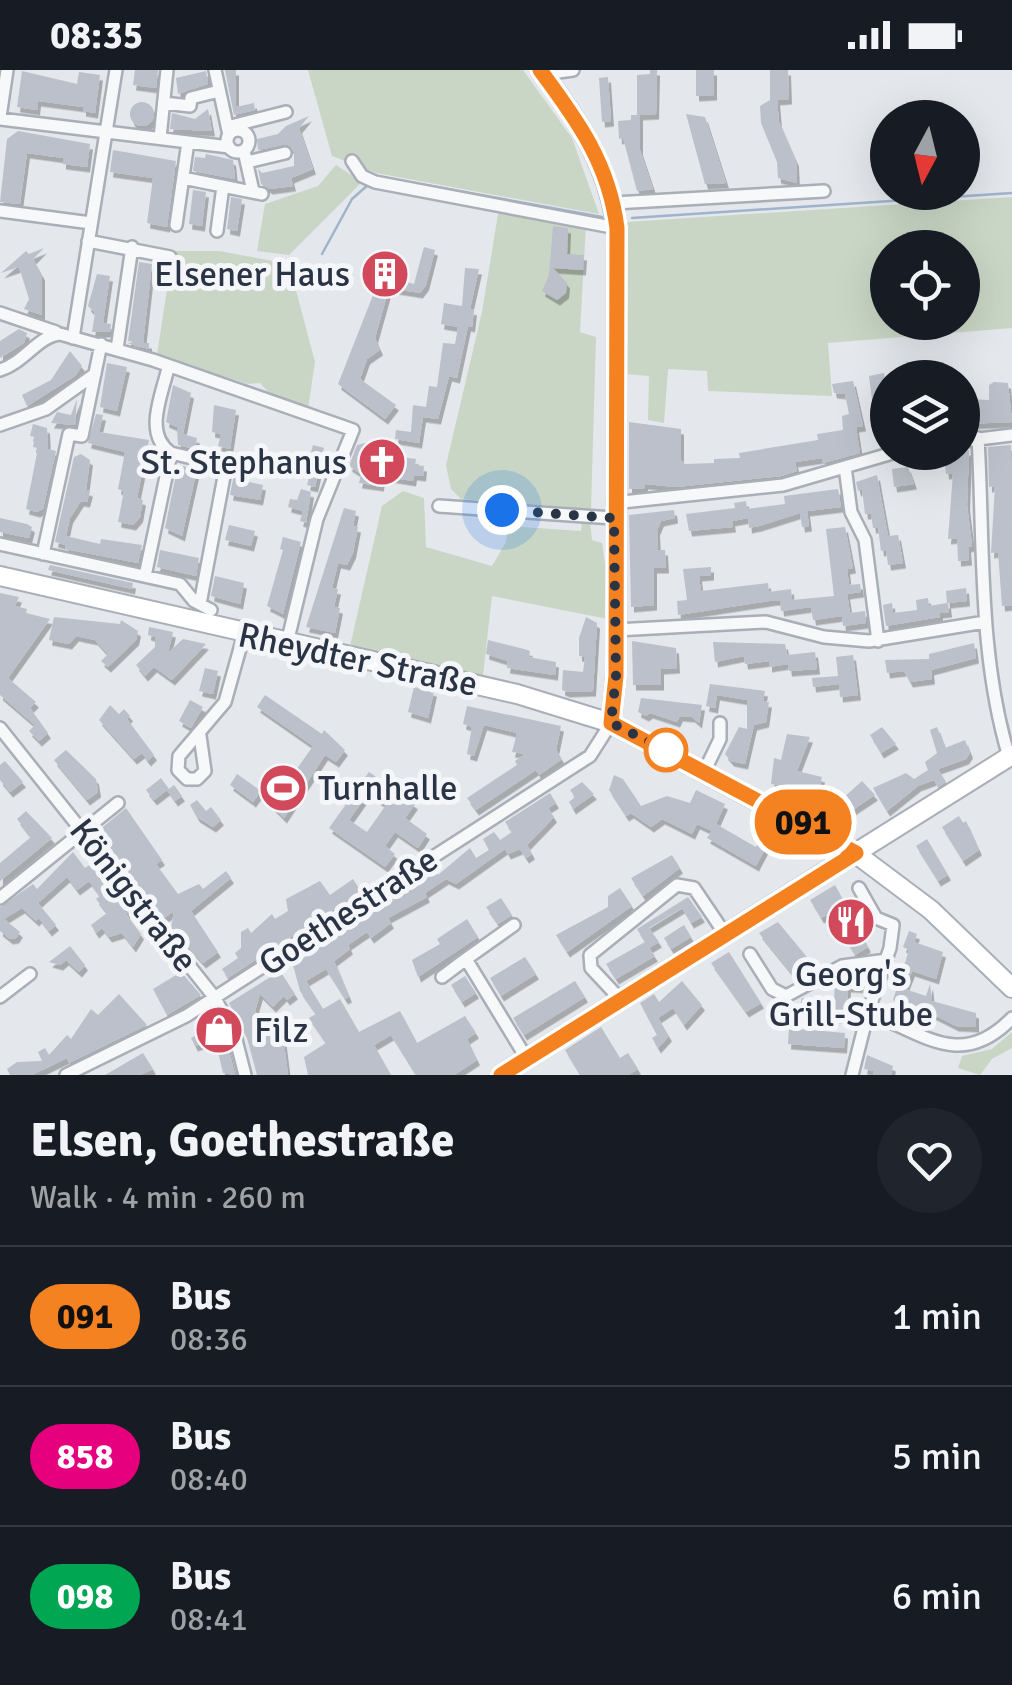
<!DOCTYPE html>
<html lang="en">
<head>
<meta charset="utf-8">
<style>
  :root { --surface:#171b24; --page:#20242c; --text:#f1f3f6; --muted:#9ea1a6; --line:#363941 }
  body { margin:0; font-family:Signika,sans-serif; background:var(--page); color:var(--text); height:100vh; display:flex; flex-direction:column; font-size:38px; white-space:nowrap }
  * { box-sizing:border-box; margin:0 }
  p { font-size:32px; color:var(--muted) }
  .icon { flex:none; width:55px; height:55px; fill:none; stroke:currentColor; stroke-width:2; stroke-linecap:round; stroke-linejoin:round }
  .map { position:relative; height:1005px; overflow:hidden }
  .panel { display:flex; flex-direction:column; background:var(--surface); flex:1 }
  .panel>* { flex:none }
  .badge { padding:0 20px; border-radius:32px; font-size:35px; line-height:65px }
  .needle { width:65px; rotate:187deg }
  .buttons { position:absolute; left:870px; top:30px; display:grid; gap:20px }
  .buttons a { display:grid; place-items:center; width:110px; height:110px; border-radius:50%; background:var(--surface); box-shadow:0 10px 40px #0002; font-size:50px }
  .you { position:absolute; width:50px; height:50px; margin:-25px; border:8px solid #fff; border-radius:50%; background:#1a73e8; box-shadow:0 0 0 15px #1a73e833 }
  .map>.badge { position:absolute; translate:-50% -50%; box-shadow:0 0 0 5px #fff }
  .round { display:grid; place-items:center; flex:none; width:105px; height:105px; border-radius:52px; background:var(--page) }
  .head { display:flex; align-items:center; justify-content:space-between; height:170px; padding:0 30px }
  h1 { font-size:48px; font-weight:800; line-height:75px }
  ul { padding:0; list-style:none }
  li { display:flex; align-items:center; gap:30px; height:140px; padding:0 30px; border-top:2px solid var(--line) }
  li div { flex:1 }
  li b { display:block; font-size:38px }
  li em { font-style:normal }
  li .badge { min-width:110px; font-weight:700; text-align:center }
  .status { display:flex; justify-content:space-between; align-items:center; height:70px; padding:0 50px; background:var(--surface); direction:ltr }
  .status svg { height:28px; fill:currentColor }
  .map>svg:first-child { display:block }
</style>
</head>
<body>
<div class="status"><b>08:35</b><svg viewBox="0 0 49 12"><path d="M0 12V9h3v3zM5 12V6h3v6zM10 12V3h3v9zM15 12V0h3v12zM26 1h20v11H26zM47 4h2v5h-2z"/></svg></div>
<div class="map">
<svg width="1012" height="1005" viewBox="0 0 1012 1005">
  <defs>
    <filter id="shadow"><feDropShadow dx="3" dy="5.5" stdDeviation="0" flood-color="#0004"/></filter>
  </defs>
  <rect width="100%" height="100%" fill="#e4e7ec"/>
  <path fill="#c9d6c5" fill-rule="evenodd" d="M308 0H523L572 68 599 144 376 103 332 86Z
    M336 95 362 112 289 185 257 181 265 134 318 116Z
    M1012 127V258L828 273 832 326 708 321 707 301 668 299 664 353 648 350 649 306 625 304 627 152ZM888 178H962V252H888Z
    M499 138 586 154 580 262 596 267 591 439 461 429 451 419 446 395 482 242Z
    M173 181H219L289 194 315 292 308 339 273 327 260 313 248 314 157 285Z
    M403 421 424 428 426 477 492 496 506 472 508 456 581 461 582 451 590 452 592 470 602 473 613 550 492 526 482 614 348 585 382 436Z
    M1012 962V978L992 989 980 1005 958 998 962 986 992 979Z"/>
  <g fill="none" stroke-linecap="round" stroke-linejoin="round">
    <path stroke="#9fb4cc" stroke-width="2.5" d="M376 106 602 147
      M632 148 1012 123
      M322 184 352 129 369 114"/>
  </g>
  <path fill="#bbc0ca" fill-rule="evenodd" filter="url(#shadow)" d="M135 0H158L156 18 133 15Z
    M225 0H236V37L254 33 255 40 234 45Z
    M650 0H657L656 44 637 45V5L650 4Z
    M696 0H714V25L696 26Z
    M770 0H788L789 29 777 30 779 52 796 91 797 113 778 108 777 92 761 53 760 36 770 30Z
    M22 1 77 14 79 2 100 5 95 43 83 41V37L38 31 37 40 17 37Z
    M206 1 208 14 178 24 176 8Z
    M608 7 611 51 602 52 599 8Z
    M130 44a12 12 0 1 1 24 0a12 12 0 1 1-24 0Z
    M208 39 212 61 170 59 172 43 195 49Z
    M686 44 705 47 726 113 705 114Z
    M631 45H640V80L653 119 637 121 623 68 619 69 618 51 631 50Z
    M309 46 299 58 313 99 291 108 293 116 270 119 261 114 258 99 262 103 294 96V82L287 74 258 80 257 69 278 64 286 56Z
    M18 61 90 74 87 97 63 94V88L27 83 20 134 0 132 7 69Z
    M113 80 176 91 167 157 147 153 153 108 110 102Z
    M206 84 233 90 235 109 193 101 195 87 205 88Z
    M193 120 206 122 202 156 189 154Z
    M231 127 242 129 237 161 227 159Z
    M553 156 568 158 567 184 584 185 583 200 553 198 567 213 566 223 557 230 542 221 549 205Z
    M424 177 435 180 426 215 420 223 389 218 375 268 380 280 367 289 360 309 396 335 385 349 338 314 379 210 369 207 373 192 402 201 399 210 414 214Z
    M44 178 33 189 42 205V245L24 239 29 229 19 197 1 203 26 181 29 184Z
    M139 192 152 194 143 273H149V279L127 273 138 272 128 271Z
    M465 198 479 199 470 239 474 240 472 257 468 256 457 308 449 306 438 349 423 347 419 373 395 369 396 360 411 362 413 335 426 337 429 316 437 317 443 273 455 274 458 257 441 254 442 248 444 233 462 236Z
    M97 204 110 206 103 253 111 254 110 262H92L95 243 88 236Z
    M19 259 27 263 24 273 0 288V271Z
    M70 281 82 296 75 306 27 336 22 325 51 310Z
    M107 293 127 297 117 341 100 337Z
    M884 303 888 327 872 330 869 306Z
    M853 311 863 356 856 357 860 383 823 393 822 388 795 392 797 401 781 406 676 417 645 414V418L629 419V352L681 359V390L685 394 714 393V389L740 388 739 383 818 370 817 364 843 360 842 346 849 344 845 324 834 323 832 314Z
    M994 312 1008 313 1012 352 965 354V329L989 330V315Z
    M173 315 191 323 183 364 197 368 195 379 178 375 177 357 166 352Z
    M77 329 75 355 51 353 57 342 71 345Z
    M214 335 236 340 230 379 218 376 221 364 212 362Z
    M96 344 103 345 99 362 149 370 137 428 143 430 140 447 133 455 118 452 124 421 118 419 125 382 88 373Z
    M33 354 47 358 48 379 56 381 43 439 37 442 26 439 38 378 33 377 35 367 30 366Z
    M365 373 386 376 384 385 416 389 415 395 424 396 423 406 414 405 413 411 382 406 381 416 359 413 361 404 349 396 357 375Z
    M313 375 324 378 315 417 307 415 310 404 294 398 296 390 308 393Z
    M1011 375 1012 535 1002 536 998 482 991 483 995 416 989 417 988 377Z
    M969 380 967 435 972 476 968 477 969 490 958 491 957 468 948 469 953 403 946 404 944 385Z
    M81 384 90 390 86 420 90 421 87 432 81 431 70 448 66 466 100 474 101 469 142 475 138 493 65 479 66 475 55 472 74 387Z
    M178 395 197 399 182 466 165 458Z
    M908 397 914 414 894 417 892 399Z
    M235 399 241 401 240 410 263 415 260 430 230 425Z
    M877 405 888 466 898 465 903 493 888 495 886 480 881 481 878 458H873L871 444H865L862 419 858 421 856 412Z
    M301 419 311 422 306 453 300 451 303 441 288 437 290 429 297 430Z
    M838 419 841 437 807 441 809 456 802 457 800 443 759 456 749 458 748 448 732 451 733 457 689 461 686 444 735 438 734 433 746 431 747 439 785 434 784 426Z
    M344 438 356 441 353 456 358 457 353 483 347 495 338 493 332 518 338 519 334 537 340 538 335 563 306 557Z
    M674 440 675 448 661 451 657 460 658 480H665L666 498H654V535L631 537 629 445Z
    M0 448 27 454 32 457 29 468 0 462Z
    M229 455 255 461 251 476 225 470Z
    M845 457 853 498 847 499 849 515 860 514 861 522 847 524 850 543 865 541 866 553 843 556 842 546 813 550 811 537 781 541 780 531 775 530 678 545 677 531 687 530 683 499 711 497V505L699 506 701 521 768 513 769 522 791 519 792 530 834 526 826 459Z
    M283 467 301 472 283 544 267 536 283 480 280 479Z
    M160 480 199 488 196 506 157 497Z
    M50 495 133 513 132 519 48 500Z
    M215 506 244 513 240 534 211 526Z
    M966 518 967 531 948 533 949 542 940 543V547L886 556 883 535 892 533 893 543 917 540 916 530 928 528 929 536 947 533 946 521Z
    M0 523 19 527 15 536 27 539 26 543 50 549 8 608 36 632 30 638 48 663 39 671 29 661 35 655 0 625Z
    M54 547 120 554 121 550 138 561 136 570 108 597 101 591 108 584 95 570 76 566 69 574 49 570Z
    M586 547 597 553 593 621 567 622 562 620 563 600 583 602 585 587 579 586V568Z
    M149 557 173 562 168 583 183 569 206 574 172 610 154 597 145 606 136 595 155 577V567L148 565Z
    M488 570 524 579 530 581 529 587 556 592 555 605 507 598 508 591 486 584Z
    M632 571 676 578 677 598 661 599V615H633Z
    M713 572 785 574 787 585 815 582 817 599 789 601 788 594 769 597V591L745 594 744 586 715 592Z
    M974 573 976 588 931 600 932 609 910 612 904 601 887 603 885 590 929 589V584Z
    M853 585 858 625 840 627 839 614 813 617 812 608 838 606 836 587Z
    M205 598 218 601 213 624 199 621Z
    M710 614 765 621 763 631 769 632 766 652 754 655 745 694 731 691 725 684 739 657 747 659V630L717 625 715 638 706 636Z
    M414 617 434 621 428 648 408 642Z
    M265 625 322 664 324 660 345 680 336 692 325 685 284 748 264 728 286 697 294 703 313 676 257 637Z
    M641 628 702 635 699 653 692 647 680 646 677 652 650 643 646 646 638 642Z
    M190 630 203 637 191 658 179 651Z
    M110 635 119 644 124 639 130 646 127 649 154 685 148 691 142 683 134 689 99 650Z
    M467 636 561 656 556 680 562 689 539 705 536 700 476 740 467 728 517 695 515 691 525 684 512 682 517 663 484 655 474 686 467 684 472 657 463 654Z
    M882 657 896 674 881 683 870 665Z
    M937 657 945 678 965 670 970 683 966 689 938 699 946 712 938 717 934 710 918 716 887 741 873 718 906 703 914 709 928 700 925 692 937 683 930 660Z
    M787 664 810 667 797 701 822 707 819 718 831 725 828 734 810 728 808 720 771 714 774 688 781 690Z
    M66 680 96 709 98 722 87 730 54 690Z
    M5 691 23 712 10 722 0 710V695Z
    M369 702 415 734 405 748 427 764 418 778 395 762 385 776 395 784 385 797 329 758ZM368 723 386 735 367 762 349 750Z
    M237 704 261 721 253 732 230 715Z
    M614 705 623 709 641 736 667 726 690 733 696 720 725 734 716 754 756 777 760 771 767 775 756 796 707 768 712 761 697 754 692 764 662 749 651 757 631 743 626 746 609 720Z
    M161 708 169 719 174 715 182 726 175 731 167 720 154 730 146 720Z
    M862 711 875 725 845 745 831 739Z
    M582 712 594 724 573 739 569 732 575 727 570 720Z
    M550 723 556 733 548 738 554 747 527 775 532 784 526 788 520 779 508 784 505 779 456 814 446 809 425 823 427 827 388 848 391 853 371 868 367 862 348 875 350 879 334 891 349 927 345 929 326 899 306 911 323 939 340 929 359 962 400 941 417 973 465 946 476 963 467 969 477 990 454 1005H416L391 965 374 975 391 1005H308L304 987 326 973 309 948 316 944 300 921 293 895 434 798 438 805 470 778 476 788 489 780 483 769 494 762 500 770 512 762 505 752Z
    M197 730 206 741 211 737 221 750 213 757 197 747 190 735Z
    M126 738 162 790 156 794 178 824 199 814 203 819 226 801 231 808 191 841 218 882 203 893 171 858 174 841 164 848 98 761Z
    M26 741 52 768 0 811V793L31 767 17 749Z
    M959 746 963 753 966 751 979 780 963 791 942 757Z
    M927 769 948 805 938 811 916 776Z
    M73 782 85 798 94 792 132 839 126 844 141 864 133 877 122 863 109 867 102 858 96 863 91 855 107 843 96 829 100 826 89 811 77 820 67 807 38 833 56 855 49 861 39 848 36 851 22 838 4 849 20 862 16 868 10 869 0 861V837L33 814 37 819Z
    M672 785 680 798 643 826 631 808Z
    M353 809 360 820 348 830 228 908 222 899 238 888 235 883 241 878V862L248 858 251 863 272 844 275 849 288 841 286 829 320 811 330 825Z
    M835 815 868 877 855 885 834 851 826 845 821 848 810 830Z
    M620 818 632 836 567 882 556 865 608 837V826Z
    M688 827 702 847 691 853 682 838 649 858 659 872 649 878 655 886 616 909 606 894 645 872 637 859Z
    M501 828 512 845 498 854 486 837Z
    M467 849 478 867 418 907 412 890 440 874 437 869Z
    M778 852 816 898 797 910 759 863Z
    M684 855 691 867 671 879 664 868Z
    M909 861 917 864 914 872 943 882 936 909 912 901 905 919 926 926 930 914 932 931 976 943V957L956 956 928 942 926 946 893 930 909 880 903 877Z
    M70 876 85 895 79 902 66 890 60 895 49 892Z
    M729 882 761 933 746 942 711 893Z
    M525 887 536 904 501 926 490 908Z
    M280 901 295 924 287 930 284 926 273 937 260 924 255 941 268 962 277 960 278 965H283L288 1005H257L247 968 229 933Z
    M181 902 201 925 167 945 153 919Z
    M866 902 865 918 848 917 846 948 790 944 791 935 800 936 802 928 834 930 835 910Z
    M465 906 476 923 462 932 451 915Z
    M575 911 585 927 524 965 513 948Z
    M682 911 702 935 684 955 673 938 658 948 669 966 658 978 652 968 657 965 640 933 654 924 659 932Z
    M119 924 147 955 69 993 67 988 32 1005H10L7 999 17 992 42 991 38 982 45 978 49 985 67 965 71 969 91 939 98 945Z
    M218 953 226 969 235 1005 223 1003 215 969 195 976 191 968Z
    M601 957 620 988 628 983 638 999 628 1005H580L565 980Z
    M789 958 845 963 844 978 788 974Z
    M143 983 153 999 140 1005H105Z
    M867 985 893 996 891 1005H873L874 1001 864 999Z"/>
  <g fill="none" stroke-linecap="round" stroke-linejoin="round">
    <g stroke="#a9aeb7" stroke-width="16">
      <path id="street" d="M215 0 229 65
        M544 4 573 0
        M164 33 190 36 191 28 219 21
        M0 47 7 0
        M0 49 229 77
        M231 56 286 42
        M227 71a11 11 0 1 1 22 0a11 11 0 1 1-22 0Z
        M160 68 167 0
        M244 81 253 121
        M352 91 362 106 375 112 617 158
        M247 92 285 83
        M183 108 262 124
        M614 133 824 121
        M0 141 91 153
        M176 155 188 72
        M217 161 223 116
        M88 171 170 187
        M0 243 56 262
        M73 268 116 0
        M117 279 132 177
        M0 300C24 293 38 266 60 264L153 290 353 360 317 449 287 573
        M0 355 46 339 95 304
        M978 368C984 475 978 584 1009 687
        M962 371 1012 365
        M171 383 226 396 200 534
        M845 397 851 442 865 470 878 571
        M613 433 783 415 896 382
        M439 436 613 448
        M0 474 180 514 194 531 211 540
        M43 484 69 364 82 366 101 274
        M145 506 171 383C143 364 162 325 168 298
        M616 560 766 552 824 567 869 571 985 552
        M0 658 215 928 235 966 245 1005
        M200 666 205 701 197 709H187L178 700 179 686 225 632 244 564
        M705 700 720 669V653
        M859 818 876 848 893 855 890 878 868 942C925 965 962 1000 1012 948
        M0 828 118 733
        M514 855 466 889 527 989
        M750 884 772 919 786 926 842 896 887 890
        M442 907 466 889
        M0 927 30 904
        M621 930 591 898 590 885 677 815 694 818 725 864
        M66 1005 186 946 590 686 611 653
        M852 1005 868 942"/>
    </g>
    <g stroke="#a9aeb7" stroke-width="22">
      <path id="secondary" d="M540 0C579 51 609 96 617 161L616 605 611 653
        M0 506 517 624 611 653 855 783 931 840 1012 918
        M501 1005 1012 685"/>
    </g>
    <use href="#street" stroke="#f7f8fa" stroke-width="11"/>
    <use href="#secondary" stroke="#fff" stroke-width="18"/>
  </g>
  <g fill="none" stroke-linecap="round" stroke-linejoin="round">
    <g stroke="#fff" stroke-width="22">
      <path id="line" d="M501 1005 856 783 611 653 616 606 617 158C609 94 578 51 540 0"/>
    </g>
    <use href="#line" stroke="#f58220" stroke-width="15"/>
    <path stroke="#2b3445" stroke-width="10" stroke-dasharray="0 18" d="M502 440 614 448 616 606 611 653 666 680"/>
  </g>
  <defs>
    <g id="building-disc" transform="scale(2.5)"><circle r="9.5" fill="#d1495b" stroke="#f4f6f9"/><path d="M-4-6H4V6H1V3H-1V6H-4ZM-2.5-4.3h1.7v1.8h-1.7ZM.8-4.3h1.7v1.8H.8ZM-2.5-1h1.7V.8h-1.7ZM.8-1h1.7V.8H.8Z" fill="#fff"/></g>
    <g id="church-disc" transform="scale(2.5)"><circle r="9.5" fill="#d1495b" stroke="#f4f6f9"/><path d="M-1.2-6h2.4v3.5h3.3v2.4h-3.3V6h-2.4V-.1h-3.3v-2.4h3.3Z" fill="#fff"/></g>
    <g id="stadium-disc" transform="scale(2.5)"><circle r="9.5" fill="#d1495b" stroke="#f4f6f9"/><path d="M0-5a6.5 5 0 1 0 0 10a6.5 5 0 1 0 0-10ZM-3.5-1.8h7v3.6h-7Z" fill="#fff"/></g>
    <g id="restaurant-disc" transform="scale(2.5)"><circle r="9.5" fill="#d1495b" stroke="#f4f6f9"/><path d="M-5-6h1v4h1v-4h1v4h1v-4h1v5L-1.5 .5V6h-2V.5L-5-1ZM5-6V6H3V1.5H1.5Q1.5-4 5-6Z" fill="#fff"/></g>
    <g id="shop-disc" transform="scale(2.5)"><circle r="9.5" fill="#d1495b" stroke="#f4f6f9"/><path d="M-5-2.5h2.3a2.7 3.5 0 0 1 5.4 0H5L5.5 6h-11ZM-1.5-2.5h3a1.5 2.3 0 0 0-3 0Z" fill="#fff"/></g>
  </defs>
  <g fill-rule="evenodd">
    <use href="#building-disc" x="385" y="204"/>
    <use href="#church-disc" x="382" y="392"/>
    <use href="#stadium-disc" x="283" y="718"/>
    <use href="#restaurant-disc" x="851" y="852"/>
    <use href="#shop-disc" x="219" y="960"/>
  </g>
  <circle fill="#fff" stroke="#f58220" stroke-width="5" cx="666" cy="680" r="20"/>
  <g text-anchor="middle" stroke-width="10" stroke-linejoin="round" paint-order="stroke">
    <g font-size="35" fill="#2b3445" stroke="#f4f6f9" text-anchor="end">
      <text x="350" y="216">Elsener Haus</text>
      <text x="347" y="404">St. Stephanus</text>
      <text x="318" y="730" text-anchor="start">Turnhalle</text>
      <text x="851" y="916" text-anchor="middle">Georg's<tspan x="851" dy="40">Grill-Stube</tspan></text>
      <text x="254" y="972" text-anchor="start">Filz</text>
    </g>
    <g font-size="35" fill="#2b3445" stroke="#f4f6f9">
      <text transform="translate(358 589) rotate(12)" y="12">Rheydter Straße</text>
      <text transform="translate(134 825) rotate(52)" y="12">Königstraße</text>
      <text transform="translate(348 841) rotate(-33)" y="12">Goethestraße</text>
    </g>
  </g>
</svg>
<div class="buttons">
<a><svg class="needle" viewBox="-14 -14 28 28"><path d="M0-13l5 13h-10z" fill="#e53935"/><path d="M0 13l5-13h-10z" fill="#9ea1a6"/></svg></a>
<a><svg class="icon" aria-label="locate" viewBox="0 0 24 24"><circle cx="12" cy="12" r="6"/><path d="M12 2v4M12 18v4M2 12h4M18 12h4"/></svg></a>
<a><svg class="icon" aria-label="layers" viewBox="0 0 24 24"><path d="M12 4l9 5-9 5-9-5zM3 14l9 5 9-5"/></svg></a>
</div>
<div class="you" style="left:502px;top:440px"></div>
<b class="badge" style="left:803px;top:752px;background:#f58220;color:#111">091</b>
</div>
<section class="panel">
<div class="head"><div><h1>Elsen, Goethestraße</h1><p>Walk · 4 min · 260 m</p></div><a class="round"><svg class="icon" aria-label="heart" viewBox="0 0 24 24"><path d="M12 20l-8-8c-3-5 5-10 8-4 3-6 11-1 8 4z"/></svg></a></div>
<ul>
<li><span class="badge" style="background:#f58220;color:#111">091</span><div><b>Bus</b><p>08:36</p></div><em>1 min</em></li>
<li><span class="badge" style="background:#e6007e;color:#fff">858</span><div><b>Bus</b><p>08:40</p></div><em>5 min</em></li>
<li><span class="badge" style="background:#00a651;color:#fff">098</span><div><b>Bus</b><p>08:41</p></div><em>6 min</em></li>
</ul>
</section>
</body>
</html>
